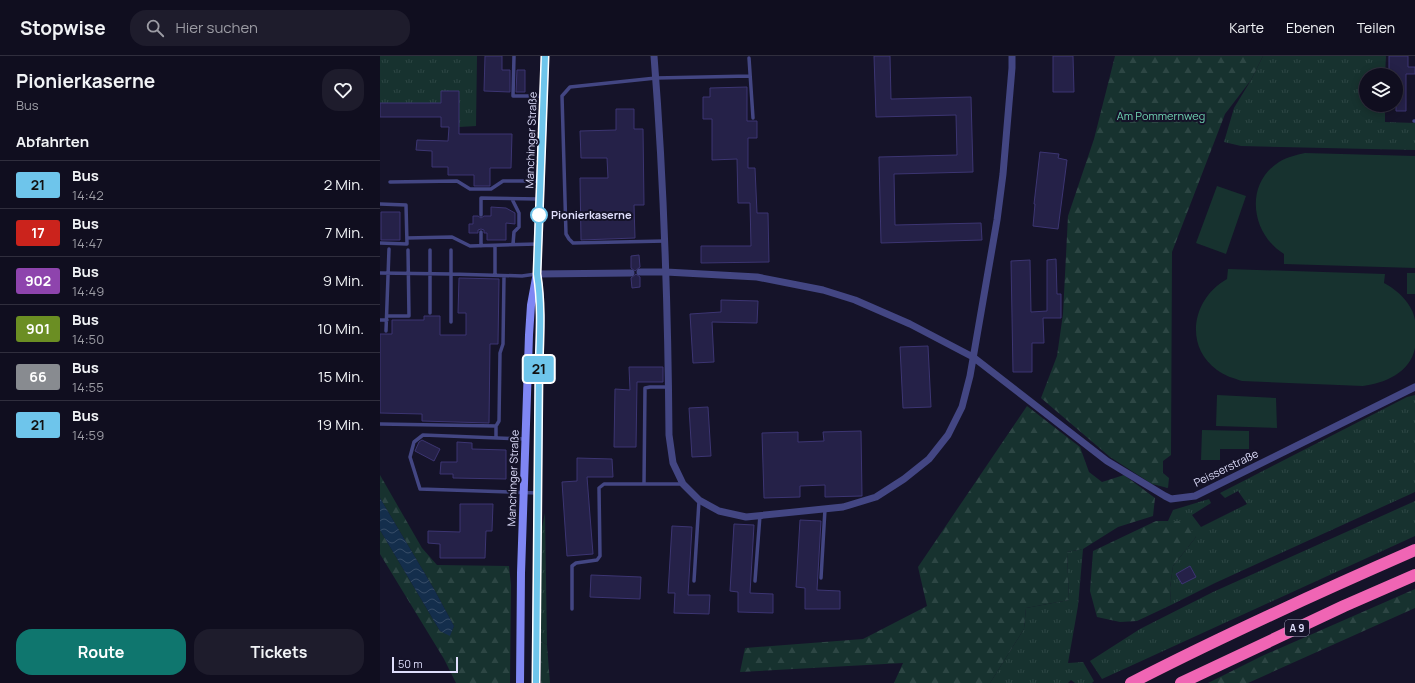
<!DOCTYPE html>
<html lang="de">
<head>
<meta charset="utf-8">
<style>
  :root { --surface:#100e1f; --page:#1e1c2c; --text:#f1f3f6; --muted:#9c9ca4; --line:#302e3d; --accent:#0f766e }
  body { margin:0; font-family:Manrope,sans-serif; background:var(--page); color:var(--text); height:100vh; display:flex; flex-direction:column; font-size:15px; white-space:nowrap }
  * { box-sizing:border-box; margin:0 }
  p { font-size:13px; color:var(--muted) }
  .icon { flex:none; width:22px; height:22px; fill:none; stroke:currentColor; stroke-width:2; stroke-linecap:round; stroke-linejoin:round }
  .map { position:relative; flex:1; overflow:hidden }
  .panel { display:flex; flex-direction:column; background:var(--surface); width:380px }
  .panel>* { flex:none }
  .badge { padding:0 8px; border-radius:3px; font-size:14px; line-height:26px }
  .fabs { position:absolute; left:979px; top:12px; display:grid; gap:8px }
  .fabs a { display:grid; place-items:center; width:44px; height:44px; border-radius:50%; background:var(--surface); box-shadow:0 2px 10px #0003,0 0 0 1px var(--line); font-size:20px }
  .scale { position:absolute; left:12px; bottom:10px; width:66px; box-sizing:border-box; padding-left:4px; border:2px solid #dfdefc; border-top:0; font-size:11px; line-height:14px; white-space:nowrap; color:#dfdefc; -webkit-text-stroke:3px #151329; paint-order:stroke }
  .map>.badge { position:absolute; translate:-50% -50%; box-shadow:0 0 0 2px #fff }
  h2 { padding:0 16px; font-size:15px; line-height:36px }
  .round { display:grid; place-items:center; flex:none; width:42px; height:42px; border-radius:16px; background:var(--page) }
  .summary { display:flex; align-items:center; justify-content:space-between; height:68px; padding:0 16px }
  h1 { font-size:19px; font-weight:700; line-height:30px }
  .primary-button { display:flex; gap:8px; margin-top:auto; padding:8px 16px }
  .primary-button a { flex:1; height:46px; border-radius:16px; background:var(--accent); color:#fff; font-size:16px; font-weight:700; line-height:46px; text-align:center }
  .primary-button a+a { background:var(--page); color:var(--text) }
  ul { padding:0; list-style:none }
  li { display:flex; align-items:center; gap:12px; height:48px; padding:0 16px; border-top:1px solid var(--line) }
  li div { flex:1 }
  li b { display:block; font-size:15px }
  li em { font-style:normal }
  li .badge { min-width:44px; font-weight:700; text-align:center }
  header { display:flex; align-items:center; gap:24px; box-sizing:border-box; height:56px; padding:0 20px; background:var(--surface); border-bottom:1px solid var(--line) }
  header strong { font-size:19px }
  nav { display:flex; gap:22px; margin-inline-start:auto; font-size:14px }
  .search { width:280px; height:36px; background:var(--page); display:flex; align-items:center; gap:10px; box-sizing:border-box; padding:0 14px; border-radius:16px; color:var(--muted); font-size:15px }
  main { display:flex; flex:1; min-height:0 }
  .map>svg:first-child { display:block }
</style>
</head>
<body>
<header>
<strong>Stopwise</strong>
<div class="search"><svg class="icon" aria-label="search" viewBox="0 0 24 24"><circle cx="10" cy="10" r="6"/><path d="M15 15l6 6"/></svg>Hier suchen</div>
<nav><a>Karte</a><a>Ebenen</a><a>Teilen</a></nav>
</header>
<main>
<section class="panel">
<div class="summary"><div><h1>Pionierkaserne</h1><p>Bus</p></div><a class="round"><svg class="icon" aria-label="heart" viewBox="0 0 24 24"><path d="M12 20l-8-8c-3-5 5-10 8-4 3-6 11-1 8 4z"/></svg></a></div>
<h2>Abfahrten</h2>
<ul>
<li><span class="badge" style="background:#6ec5eb;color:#111">21</span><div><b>Bus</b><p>14:42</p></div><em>2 Min.</em></li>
<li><span class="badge" style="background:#cb231c;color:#fff">17</span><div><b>Bus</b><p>14:47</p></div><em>7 Min.</em></li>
<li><span class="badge" style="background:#8e44ad;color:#fff">902</span><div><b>Bus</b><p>14:49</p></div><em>9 Min.</em></li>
<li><span class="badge" style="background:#6b8e23;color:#fff">901</span><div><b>Bus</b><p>14:50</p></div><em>10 Min.</em></li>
<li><span class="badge" style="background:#888b90;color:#fff">66</span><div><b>Bus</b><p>14:55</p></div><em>15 Min.</em></li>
<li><span class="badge" style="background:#6ec5eb;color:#111">21</span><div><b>Bus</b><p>14:59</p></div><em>19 Min.</em></li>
</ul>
<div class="primary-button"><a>Route</a><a>Tickets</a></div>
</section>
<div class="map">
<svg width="1035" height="627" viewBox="0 0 1035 627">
  <defs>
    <pattern id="grass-tufts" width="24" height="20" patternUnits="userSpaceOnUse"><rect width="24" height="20" fill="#17322f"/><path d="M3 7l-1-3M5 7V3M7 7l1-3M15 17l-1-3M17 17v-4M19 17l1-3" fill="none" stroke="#2d4644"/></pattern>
    <pattern id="forest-firs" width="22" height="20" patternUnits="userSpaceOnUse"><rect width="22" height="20" fill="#17322f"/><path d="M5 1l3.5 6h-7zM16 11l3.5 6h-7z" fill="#2d4644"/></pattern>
    <pattern id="water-waves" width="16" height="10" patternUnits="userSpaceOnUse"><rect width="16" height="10" fill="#142e4c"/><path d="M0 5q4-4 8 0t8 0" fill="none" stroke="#364c67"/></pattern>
  </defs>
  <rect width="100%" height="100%" fill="#151329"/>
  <path fill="url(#grass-tufts)" d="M0 0H97L96 70 79 71 61 35V47H0Z
    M883 0H1006L1005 19H986V49H1005V66L1035 67V94L861 90 844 86 854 52 871 24Z
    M1035 339V436L835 527 791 549 790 532 793 510 816 481 788 465 793 454 829 443 831 447 812 459 821 471 867 448 858 435 845 442 840 437 1027 341Z
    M1035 445V480L722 623 710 605 760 573 833 536Z
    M165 457 167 589 161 585 160 480Z
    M703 493 698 550 688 607 703 606 714 625 712 627H695L691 624 688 627H610L644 573 646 552 689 544 687 496Z"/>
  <path fill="url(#forest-firs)" d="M735 0H883L871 24 845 58 792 196 791 399 783 405V417L789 422 788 432 772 428 730 401 661 342 677 300 683 258 688 160 714 83Z
    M647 350 700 391 709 416 722 426 744 419 775 442 773 460 738 471 703 493 687 496 689 544 646 552 644 573 610 627H514L523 607 360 616 365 592 483 583 547 550 538 511Z
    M0 419 42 492 57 509 129 510 131 529 130 627H76L64 603 0 498V474L60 575 70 579 74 570 54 533 0 442Z
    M776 465H805L816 481 793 510 790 532 791 549 757 565 740 566 717 561 710 535 713 495Z
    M1035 533V552L868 627H828L882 600Z
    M161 585 167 589 170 627H161Z"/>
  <path fill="#17322f" d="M925 97 1035 100V212L904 208V198C871 178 864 128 899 106 907 101 916 99 925 97Z
    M837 130 866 140 846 198 816 187Z
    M848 213 1005 218 1004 227C1018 234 1033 249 1035 264 1035 268 1035 273 1035 277 1035 282 1035 287 1035 292 1030 317 1005 327 983 330L862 325C853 322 845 320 837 314 803 289 813 242 847 223Z
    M1027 217H1035V238H1027Z
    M837 339 896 342 897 372 836 370Z
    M822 374 869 375V393H840V404H821Z"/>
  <path fill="url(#water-waves)" d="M0 442 54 533 74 570 70 580 60 575 0 474Z"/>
  <path fill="#252148" stroke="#3c3572" d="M105 0H122V14H130V36L104 35Z
    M494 0H510L511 43 591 41 593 116 514 118 515 169 601 167 602 184 501 187 499 101 577 99 576 59 496 61Z
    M673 0H693L694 36H673Z
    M1009 0H1028V11H1035V18H1026V55H1016V19H1009Z
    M137 14H145V36H136Z
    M367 31V65H377V82H368V112H375L377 157H388L389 206 321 207V190H371L370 147H358L357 103 332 104V63H323V41H330V32Z
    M61 35H79V78H132L131 112H110V130H94V119H68V111H52V95L36 94 37 84 68 85 69 71H61V61H0V47H61Z
    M236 53H254V73H263L264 149H254L255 182 201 184 200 122H228L227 102H201L200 75 236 74Z
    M660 96 679 98 678 102 687 104 678 173 653 170 655 148H654Z
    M111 151 126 152 135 157V168L126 167V184H107V177H104V174L101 173 98 174V177H89V168H93V160H98L101 162 104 160H111Z
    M1 156H20V184H1Z
    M259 199 260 211 255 215 251 212V200Z
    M676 203 677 238H681V262H663L664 287H652V316H633L631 205 650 204 651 256 667 255V204Z
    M256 218 260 221V231L252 232 251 222Z
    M79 222 119 223 118 288H110L109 367 42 365V358L0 357V278H12V264H44V260H60V279H86V257H78Z
    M341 244 378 245 377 267 332 266 334 306 313 307 310 258 341 256Z
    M548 290 551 351 523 352 520 291Z
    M249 311H283V326H257L256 391H234L235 333 250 334Z
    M328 351 331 400 312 401 309 352Z
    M481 375 482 440 445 441V429L420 430V441L384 442 382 377 418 376V386L444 385 443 376Z
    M42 384 60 393 54 405 35 395 39 386Z
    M77 386 92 387V393L126 394V423L73 422V418H60L61 406H77Z
    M197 402 232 403 233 421H207L213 498 187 500 182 426 197 425Z
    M80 448H113L112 475H106L105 502H60V488L48 487V475L80 476Z
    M420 464 441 465 437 534 460 535V553H425V532L416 531Z
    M354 468 374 469 370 537 393 538V557L358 556V536L350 535Z
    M292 470 312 471 308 539H330L329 558 294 557 295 537H288Z
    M810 510 816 521 802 528 796 518Z
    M211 519 261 521 260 543 210 541Z"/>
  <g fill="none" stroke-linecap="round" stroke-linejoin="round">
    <path stroke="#434683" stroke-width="3.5" d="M134 0 133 40H164
      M369 2 373 62
      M1034 65H1035
      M10 126 77 125 90 133H111L123 125H160
      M132 143 139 157V171L134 176 133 188
      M0 148 26 149 27 188 0 187
      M101 159V142L159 143
      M27 182 72 181 90 190 157 188
      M285 185 193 187 189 183 186 178 182 40 190 31 276 22 370 20
      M101 190V176
      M115 190V219
      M50 194V257
      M0 217 71 218V194
      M7 260H29L28 194
      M0 264H7
      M71 266V218L142 220 156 218
      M6 275 9 193
      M0 368 116 370
      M116 382V370L119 365 120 297 123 288 124 220
      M145 383 43 379 34 386 30 401 40 433 157 437
      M264 428 265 332 270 331H288
      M441 522 445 453
      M314 525 319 445
      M375 525 380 459
      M192 553V510L196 507 217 504 220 500 219 432 224 428H303"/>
    <path stroke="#434683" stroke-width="7" d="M274 0C284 126 288 253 289 379L293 407 303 428 319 444 339 455 366 461 463 451 496 441 524 423 549 403 568 379 582 351 590 320 617 164 623 118 632 12V0
      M260 216H286L377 221 443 234 475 244 530 268 593 301 727 405 785 440 791 443 815 440 1035 331
      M157 218 251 217"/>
    <path stroke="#7f86f3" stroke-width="8" d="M140 627 141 517 149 279 151 249 156 222
      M156 627 159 311C160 280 162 249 157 218L165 0"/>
    <path stroke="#f065b4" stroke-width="12" d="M751 627C844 579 939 536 1035 494
      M801 627 964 550 1035 519"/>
  </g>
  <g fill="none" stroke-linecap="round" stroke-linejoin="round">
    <g stroke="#fff" stroke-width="9">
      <path id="line" d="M156 627 159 311C160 280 162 249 157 218L165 0"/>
    </g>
    <use href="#line" stroke="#6ec5eb" stroke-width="6"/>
  </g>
  <circle fill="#fff" stroke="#6ec5eb" stroke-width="2" cx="159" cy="159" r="8"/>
  <g text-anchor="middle" stroke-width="4" stroke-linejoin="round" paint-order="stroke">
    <rect fill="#151329" stroke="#a2a1bd" stroke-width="1" x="905" y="564" width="24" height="16" rx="3"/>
    <g font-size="10" font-weight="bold" fill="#dfdefc">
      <text x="917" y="576">A 9</text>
    </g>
    <g font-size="11" fill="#70d6b3" stroke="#151329">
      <text x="781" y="64">Am Pommernweg</text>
    </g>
    <g font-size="11" fill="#dfdefc" stroke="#151329">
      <text transform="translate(151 84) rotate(-88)" y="4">Manchinger Straße</text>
      <text transform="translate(846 412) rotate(-26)" y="4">Peisserstraße</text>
      <text transform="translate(133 422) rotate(-88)" y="4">Manchinger Straße</text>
    </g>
    <g font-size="11" font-weight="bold" fill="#dfdefc" stroke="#151329" text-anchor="start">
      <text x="171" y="163">Pionierkaserne</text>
    </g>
  </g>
</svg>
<div class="fabs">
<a><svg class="icon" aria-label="layers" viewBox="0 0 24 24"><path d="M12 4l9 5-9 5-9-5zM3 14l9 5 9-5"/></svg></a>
</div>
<div class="scale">50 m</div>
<b class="badge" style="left:159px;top:313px;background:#6ec5eb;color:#111">21</b>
</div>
</main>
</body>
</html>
